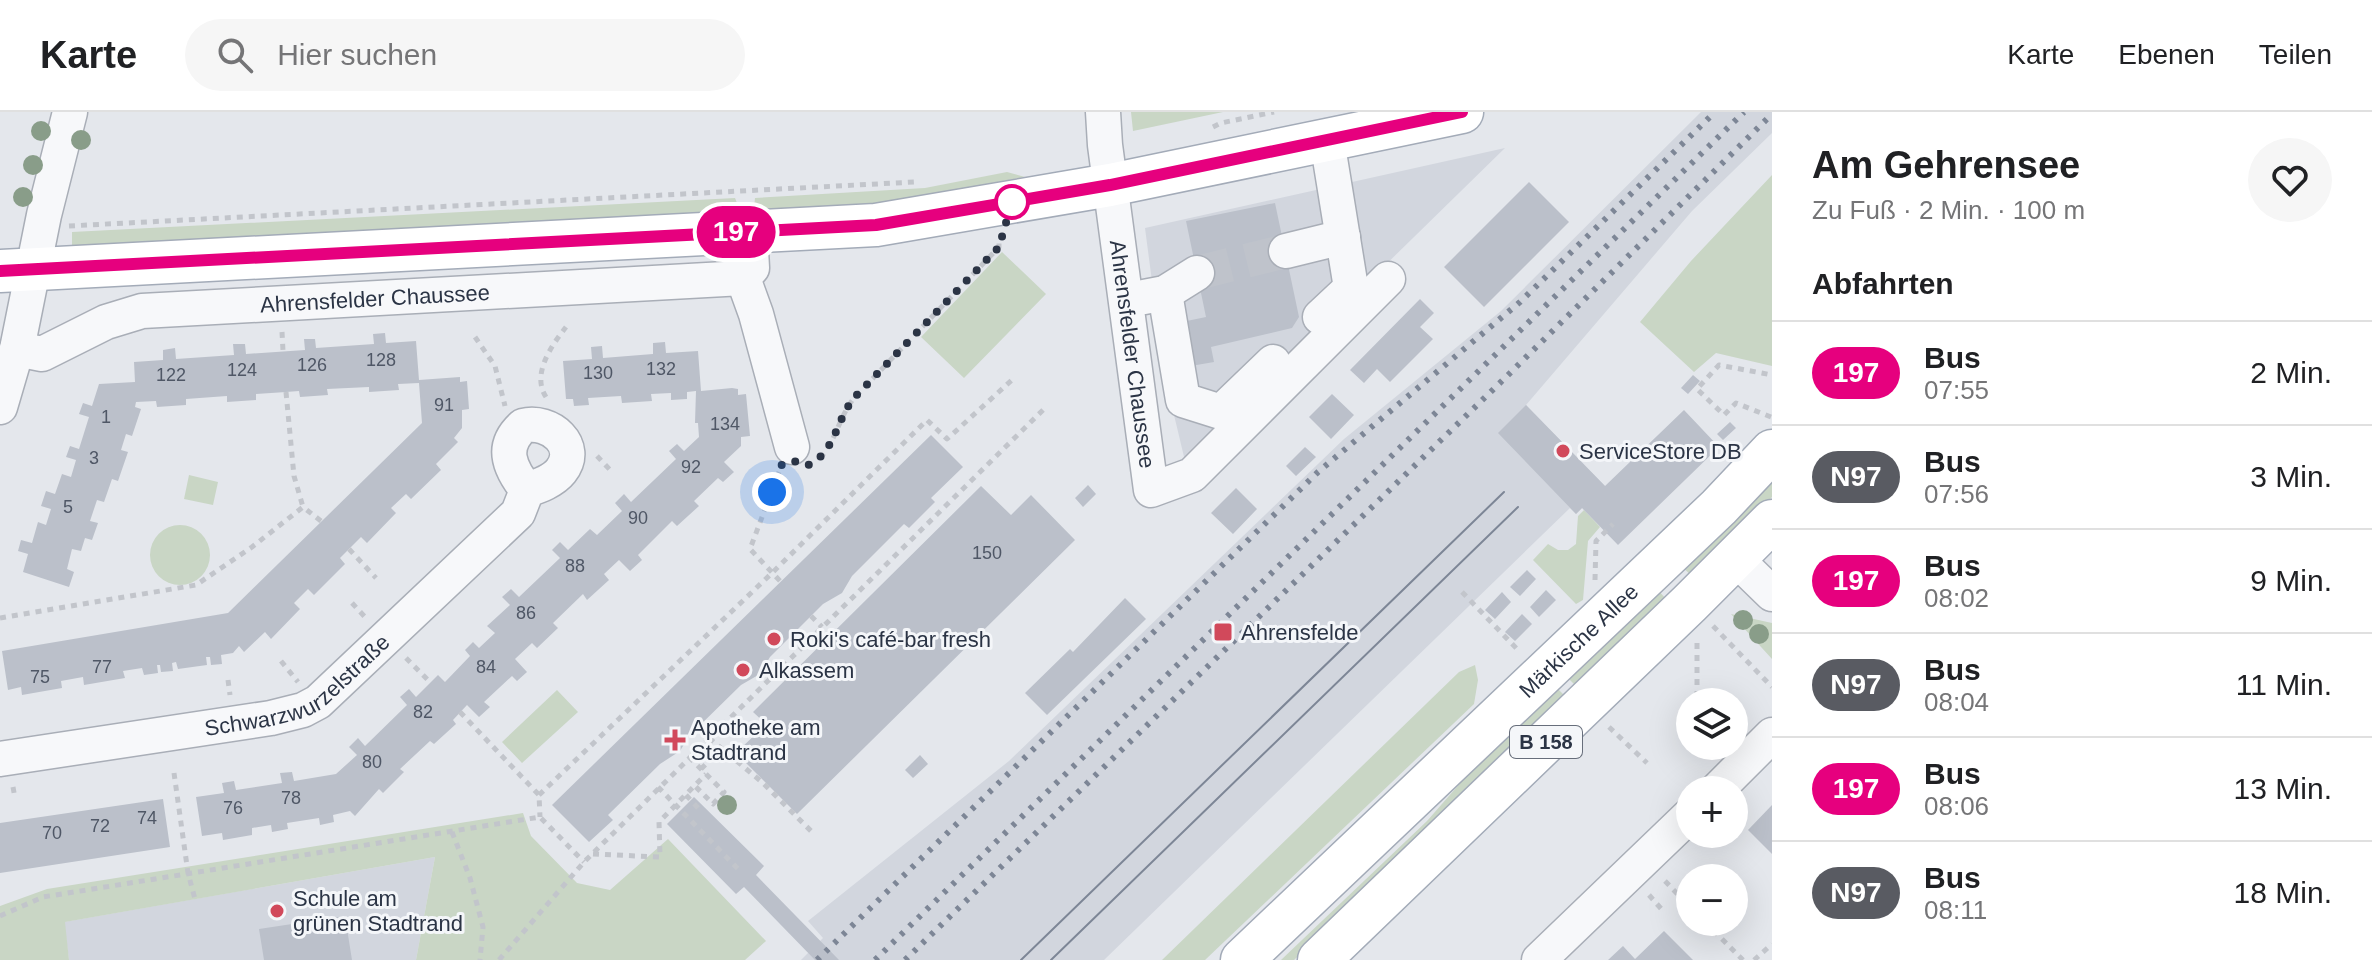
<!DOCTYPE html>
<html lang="de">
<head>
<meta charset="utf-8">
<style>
  :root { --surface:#fff; --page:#f6f6f6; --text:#202124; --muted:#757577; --line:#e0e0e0 }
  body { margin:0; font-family:Helvetica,sans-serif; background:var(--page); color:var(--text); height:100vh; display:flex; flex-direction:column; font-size:30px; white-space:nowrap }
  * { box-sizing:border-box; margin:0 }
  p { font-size:26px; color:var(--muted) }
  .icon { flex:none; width:44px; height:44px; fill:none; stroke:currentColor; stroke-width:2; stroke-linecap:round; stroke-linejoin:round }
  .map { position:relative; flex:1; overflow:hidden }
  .side { display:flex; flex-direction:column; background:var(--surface); width:600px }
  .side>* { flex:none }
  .badge { padding:0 16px; border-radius:26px; font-size:28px; line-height:52px }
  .controls { position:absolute; left:1676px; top:576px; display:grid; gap:16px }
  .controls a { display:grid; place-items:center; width:72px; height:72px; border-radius:50%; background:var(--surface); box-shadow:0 8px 32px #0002; font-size:40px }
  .you { position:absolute; width:40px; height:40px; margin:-20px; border:6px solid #fff; border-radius:50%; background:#1a73e8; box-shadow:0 0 0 12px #1a73e833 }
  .map>.badge { position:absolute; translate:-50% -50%; box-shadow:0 0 0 4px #fff }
  h2 { padding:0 40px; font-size:30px; line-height:72px }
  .round { display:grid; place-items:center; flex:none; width:84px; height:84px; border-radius:42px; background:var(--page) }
  .overview { display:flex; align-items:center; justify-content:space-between; height:136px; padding:0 40px }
  h1 { font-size:38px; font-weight:700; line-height:60px }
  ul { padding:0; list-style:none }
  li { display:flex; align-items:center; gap:24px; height:104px; padding:0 40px; border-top:2px solid var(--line) }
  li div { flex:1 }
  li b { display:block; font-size:30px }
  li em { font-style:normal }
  li .badge { min-width:88px; font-weight:700; text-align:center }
  header { display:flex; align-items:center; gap:48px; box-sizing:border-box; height:112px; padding:0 40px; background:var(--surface); border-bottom:2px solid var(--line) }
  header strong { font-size:38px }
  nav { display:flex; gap:44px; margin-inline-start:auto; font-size:28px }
  .search { width:560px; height:72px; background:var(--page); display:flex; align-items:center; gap:20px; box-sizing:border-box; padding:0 28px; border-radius:44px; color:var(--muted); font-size:30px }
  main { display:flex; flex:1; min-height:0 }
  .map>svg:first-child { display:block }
</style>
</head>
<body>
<header>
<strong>Karte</strong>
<div class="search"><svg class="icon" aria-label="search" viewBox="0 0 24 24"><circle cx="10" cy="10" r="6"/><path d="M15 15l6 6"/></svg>Hier suchen</div>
<nav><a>Karte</a><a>Ebenen</a><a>Teilen</a></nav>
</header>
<main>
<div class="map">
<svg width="1772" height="848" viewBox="0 0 1772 848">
  <rect width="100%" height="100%" fill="#e4e7ec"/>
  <path fill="#d2d6de" d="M1701 0H1772V21L1692 99 1526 293 1605 374 1576 402 1570 396 1104 848H801L823 826 808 809 1009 649 1344 327 1501 199Z
    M1505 36 1185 349 1164 261 1145 116Z
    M435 745 416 848H69L64 810Z"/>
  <path fill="#c9d6c5" d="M1131 0H1223L1133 19Z
    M1007 60 1025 65 938 81 868 99 753 105 755 86 925 76Z
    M1772 63V254L1716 241 1694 260 1640 210 1691 149Z
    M735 86 743 106 72 141V120Z
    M1002 140 1046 182 964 266 921 225Z
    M1772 359V385L1694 466 1678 451Z
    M189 363 218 370 213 393 184 387Z
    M1584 398 1600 415 1588 429 1583 488 1576 492 1533 448 1548 432 1558 438H1568L1576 432 1578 404Z
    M150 443a30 30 0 1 1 60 0a30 30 0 1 1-60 0Z
    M1654 474 1669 490 1579 577 1564 562Z
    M1731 502 1772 511V547Z
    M1475 553 1478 568 1474 592 1205 848H1162L1459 560Z
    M1553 572 1567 586 1294 848H1281L1427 709 1520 603Z
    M557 578 578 600 522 651 502 630Z
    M523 701 531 724 577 771 610 778 668 727 766 829 745 848H416L435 745 65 810 69 848H0V794L47 777Z"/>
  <path fill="#bbc0ca" d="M1529 70 1569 110 1484 195 1444 155Z
    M1275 91 1299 205 1292 216 1211 235 1214 250 1185 255 1177 211 1206 205 1186 109Z
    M1420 187 1434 201 1420 215 1433 227 1390 270 1377 257 1364 271 1350 258Z
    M385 221 386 231 416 229 419 268 460 265V270L467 269 469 297 462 298V316L454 326 458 330 436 352 441 358 411 387 406 382 391 396 396 401 367 431 361 425 340 446 345 452 314 483 308 477 294 491 300 497 271 527 265 520 244 540 239 534 233 541 221 543 222 552 211 553 210 545H206L207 553 178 557 176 550 172 551 173 559 161 560 160 553H157L158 561 144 563 142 556 123 559 125 566 84 573 83 565 61 569 62 576 22 583 21 575 8 578 2 539 228 501 422 311 419 271 398 272 399 278 369 280V275L327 277 328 283 300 285 299 279 286 280 256 282V288L227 290V284L186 287V293L157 295 156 289 136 290 135 295 141 297 132 324 126 322 121 338 128 340 118 369 112 367 104 390 97 388 90 409 98 411 92 428 85 426 81 439 72 437 67 457 74 460 69 475 23 460 28 442 18 439 21 428 32 431 38 410 46 413 51 397 41 394 46 379 55 382 62 362 71 365 76 348 66 345 70 334 79 337 89 305 79 302 83 291 92 294 99 272 135 270 134 250 163 248V238L175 236 176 247 234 243 233 232H245L246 242 305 238 304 227H315L316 236 374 232 373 222Z
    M665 230 666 241 698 239 701 279 732 276 738 277V283L746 282 750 324 741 325V334L724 350 734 360 723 370 718 366 694 389 699 394 677 414 672 409 638 443 642 448 630 459 619 448 604 462 609 468 587 488 583 482 553 511 558 516 537 536 532 531 515 547 527 560 517 569 512 564 484 590 490 595 479 605 467 593 453 608 456 612 434 632 430 629 400 657 404 660 383 681 379 677 355 704 350 699 333 703 334 710 320 713 319 706 287 711 288 717 272 720 271 713 252 716V723L223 728 222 721 202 724 196 685 224 681 222 671 234 669 236 678 282 671 280 661 292 660 294 669 336 662 357 643 349 635 358 626 365 634 407 593 400 585 409 577 416 585 438 563 445 570 470 544 465 538 473 530 479 536 495 521 487 514 510 493 502 485 511 477 519 485 560 446 552 438 560 430 568 438 590 417 597 423 622 399 615 391 624 382 631 390 676 347 669 339 677 332 684 339 699 325 698 311H695L696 279 687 280V287L671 288V281L651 282 652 289 622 291 621 284 588 286 589 293 574 294 573 287H566L563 249 592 247 591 235 602 234 603 246 653 242V231Z
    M1693 263 1700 269 1688 282 1681 276Z
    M1332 282 1354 303 1331 327 1309 305Z
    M1526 293 1605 374 1684 298 1719 335 1618 433 1582 396 1576 402 1498 321Z
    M1730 310 1736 316 1723 328 1717 322Z
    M931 323 963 355 931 386 935 390 909 416 904 412 852 464 842 481 823 492 770 545 760 562 741 573 689 624 680 639 660 652 608 703 613 708 589 730 552 693Z
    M1305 335 1316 345 1296 364 1286 354Z
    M1088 373 1096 382 1083 395 1075 386Z
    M981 374 1011 403 1031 383 1075 428 797 702 736 641 766 612 753 600Z
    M1236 376 1257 397 1233 422 1211 401Z
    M1527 458 1536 467 1520 484 1510 475Z
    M1546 478 1556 488 1539 505 1530 495Z
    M1502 480 1511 490 1495 507 1485 498Z
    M1125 486 1146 507 1047 603 1025 581 1070 537 1073 540Z
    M1522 502 1532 512 1515 529 1505 520Z
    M920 643 928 652 913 666 905 658Z
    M694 685 764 754 756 763 839 848H815L744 775 736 782 667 712Z
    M163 687 170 735 0 761V711Z
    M1772 693V742L1748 718Z
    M345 804 352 848H264L259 817Z
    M1664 819 1693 848H1608L1623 834 1635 847Z"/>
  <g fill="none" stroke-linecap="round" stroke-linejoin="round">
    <path stroke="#bfc3cb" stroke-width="34" stroke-dasharray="34 17" stroke-linecap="butt" d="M1197 161 1286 139"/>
    <g stroke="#a9aeb7" stroke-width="37">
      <g id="minor">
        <path id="s1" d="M1103 0 1105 33 1151 378 1192 363 1388 167"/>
        <path d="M750 119 752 156 743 166 756 202 792 335"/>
        <path d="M1286 139 1343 125"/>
        <path d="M1165 181 1183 288 1221 300 1273 250"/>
        <path d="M1144 185 1165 181 1197 161"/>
        <path d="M1320 205 1351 176 1327 28"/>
        <path id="s2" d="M17 237 42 242 106 210 142 199 743 166"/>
        <path d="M0 295 17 237 44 103 70 0"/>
        <path d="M1736 447 1772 482"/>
        <path id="s3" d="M0 647 271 606 303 598 318 590 518 401 527 378C539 374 553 369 561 359 581 334 550 307 523 314 500 335 509 356 527 378"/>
        <path d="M1717 678 1772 623"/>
        <path d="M1539 848 1690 703"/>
      </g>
    </g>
    <g stroke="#a3abb8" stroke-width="45">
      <g id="major">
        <path d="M0 159 876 113 1110 73 1462 0"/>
        <path id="s4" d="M1242 848 1719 395 1772 339"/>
        <path d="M1319 848 1690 491 1772 409"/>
      </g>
    </g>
    <path stroke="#c2c5cb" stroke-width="5" stroke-dasharray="6 6" stroke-linecap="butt" d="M1213 15 1221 11 1274 0
      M69 114 914 70
      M282 220 283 239
      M475 225 495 254 505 294
      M286 280 294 364 303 395
      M546 285C531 262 552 233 566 215
      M1771 305 1736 291 1724 303 1697 277 1719 253 1772 263
      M597 344 613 361
      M820 346C836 329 839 305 854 286L999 135V131
      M779 360 750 437 781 470
      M349 437 376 466
      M1595 468 1596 429 1613 412
      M1462 480 1518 538
      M352 491 365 505
      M811 504 822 515
      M0 506 196 473 252 435 303 395 321 409
      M1713 514 1772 575
      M1697 531V590
      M406 546 431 571
      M281 549 298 570
      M228 568 230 583
      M460 600 539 683 540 705
      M1609 615 1647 651
      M709 626 763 671 812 720
      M689 645 724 680 713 692 695 674
      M701 657 721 637
      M174 661 188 761 195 787
      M13 675 15 686
      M658 675 739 758
      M539 683 772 461 927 308 947 327 1013 267
      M686 683 698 696
      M452 720 470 766 483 815 480 848
      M593 742 660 745 659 710 706 662
      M1665 769 1690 795
      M1649 783 1664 800
      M0 804 43 785 540 705 584 750
      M1705 810 1743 848
      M499 848 584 750 1045 296
      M1754 848 1772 832"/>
    <use href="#minor" stroke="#f7f8fa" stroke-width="34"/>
    <use href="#major" stroke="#fff" stroke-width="42"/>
    <path stroke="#7d8696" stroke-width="2" d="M1021 848 1504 380
      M1051 848 1518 395"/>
    <path stroke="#7d8696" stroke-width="6" stroke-dasharray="4 8" stroke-linecap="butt" d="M817 848 1318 360 1520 190 1715 0
      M875 848 1744 0
      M905 848 1506 265 1772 2"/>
  </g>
  <g fill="#899d89">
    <circle cx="41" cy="19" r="10"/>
    <circle cx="81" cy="28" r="10"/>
    <circle cx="33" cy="53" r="10"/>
    <circle cx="23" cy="85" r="10"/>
    <circle cx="1743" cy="508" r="10"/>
    <circle cx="1759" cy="522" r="10"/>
    <circle cx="727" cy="693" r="10"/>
  </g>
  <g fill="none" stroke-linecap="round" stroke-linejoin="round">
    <g stroke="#fff" stroke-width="18">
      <path id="line" d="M0 159 876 113 1110 73 1462 0"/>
    </g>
    <use href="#line" stroke="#e6007e" stroke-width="12"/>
    <path stroke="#2b3445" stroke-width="8" stroke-dasharray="0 14.4" d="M772 380 782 352 798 349 808 353C835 341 836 308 854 286L999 135 1012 90"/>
  </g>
  <circle fill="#fff" stroke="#e6007e" stroke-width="4" cx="1012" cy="90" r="16"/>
  <g fill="#d1495b" stroke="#f4f6f9" stroke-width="3">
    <circle cx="1563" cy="339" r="8"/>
    <rect x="1213" y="510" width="20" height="20" rx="4"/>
    <circle cx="774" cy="527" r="8"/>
    <circle cx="743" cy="558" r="8"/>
    <path d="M671 616h8v8h8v8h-8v8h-8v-8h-8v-8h8z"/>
    <circle cx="277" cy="799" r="8"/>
  </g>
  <g text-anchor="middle" stroke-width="6" stroke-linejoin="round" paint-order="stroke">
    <g font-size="18" fill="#4f5766">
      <text x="381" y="254">128</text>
      <text x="312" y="259">126</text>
      <text x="661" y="263">132</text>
      <text x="242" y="264">124</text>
      <text x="598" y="267">130</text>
      <text x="171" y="269">122</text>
      <text x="444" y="299">91</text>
      <text x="106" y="311">1</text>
      <text x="725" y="318">134</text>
      <text x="94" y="352">3</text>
      <text x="691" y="361">92</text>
      <text x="68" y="401">5</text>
      <text x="638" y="412">90</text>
      <text x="987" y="447">150</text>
      <text x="575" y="460">88</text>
      <text x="526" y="507">86</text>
      <text x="102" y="561">77</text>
      <text x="486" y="561">84</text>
      <text x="40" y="571">75</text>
      <text x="423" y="606">82</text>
      <text x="372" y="656">80</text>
      <text x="291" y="692">78</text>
      <text x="233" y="702">76</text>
      <text x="147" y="712">74</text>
      <text x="100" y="720">72</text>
      <text x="52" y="727">70</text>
    </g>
    <rect fill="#f4f6f9" stroke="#676e7b" stroke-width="2" x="1510" y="614" width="72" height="32" rx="6"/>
    <g font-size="20" font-weight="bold" fill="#2b3445">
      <text x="1546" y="637">B 158</text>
    </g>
    <g font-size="22" fill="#2b3445" stroke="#f4f6f9">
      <text dy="8" stroke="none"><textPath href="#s2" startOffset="368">Ahrensfelder Chaussee</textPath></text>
      <text dy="8" stroke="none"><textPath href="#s1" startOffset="244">Ahrensfelder Chaussee</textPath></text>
      <text dy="8" stroke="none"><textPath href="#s4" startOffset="464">Märkische Allee</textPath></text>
      <text dy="8" stroke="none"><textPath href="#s3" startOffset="312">Schwarzwurzelstraße</textPath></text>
    </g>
    <g font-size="22" fill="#2b3445" stroke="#f4f6f9" text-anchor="start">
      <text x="1579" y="347">ServiceStore DB</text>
      <text x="1241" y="528">Ahrensfelde</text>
      <text x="790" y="535">Roki's café-bar fresh</text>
      <text x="759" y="566">Alkassem</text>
      <text x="691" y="623">Apotheke am<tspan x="691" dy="25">Stadtrand</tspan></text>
      <text x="293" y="794">Schule am<tspan x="293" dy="25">grünen Stadtrand</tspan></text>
    </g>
  </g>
</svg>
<div class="controls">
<a><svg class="icon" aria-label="layers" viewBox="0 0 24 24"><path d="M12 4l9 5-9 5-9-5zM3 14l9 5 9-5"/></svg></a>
<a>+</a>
<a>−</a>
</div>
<div class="you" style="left:772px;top:380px"></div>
<b class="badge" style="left:736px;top:120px;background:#e6007e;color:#fff">197</b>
</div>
<section class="side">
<div class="overview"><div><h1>Am Gehrensee</h1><p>Zu Fuß · 2 Min. · 100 m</p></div><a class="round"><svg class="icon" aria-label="heart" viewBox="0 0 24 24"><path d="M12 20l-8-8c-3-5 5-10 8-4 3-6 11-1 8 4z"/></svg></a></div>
<h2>Abfahrten</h2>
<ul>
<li><span class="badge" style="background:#e6007e;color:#fff">197</span><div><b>Bus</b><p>07:55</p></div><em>2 Min.</em></li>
<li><span class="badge" style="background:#595b62;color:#fff">N97</span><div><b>Bus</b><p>07:56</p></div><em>3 Min.</em></li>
<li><span class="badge" style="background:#e6007e;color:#fff">197</span><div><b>Bus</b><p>08:02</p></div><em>9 Min.</em></li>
<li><span class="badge" style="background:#595b62;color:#fff">N97</span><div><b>Bus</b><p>08:04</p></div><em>11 Min.</em></li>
<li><span class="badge" style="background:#e6007e;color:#fff">197</span><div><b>Bus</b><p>08:06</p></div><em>13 Min.</em></li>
<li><span class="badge" style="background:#595b62;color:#fff">N97</span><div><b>Bus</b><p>08:11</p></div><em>18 Min.</em></li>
</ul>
</section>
</main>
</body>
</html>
